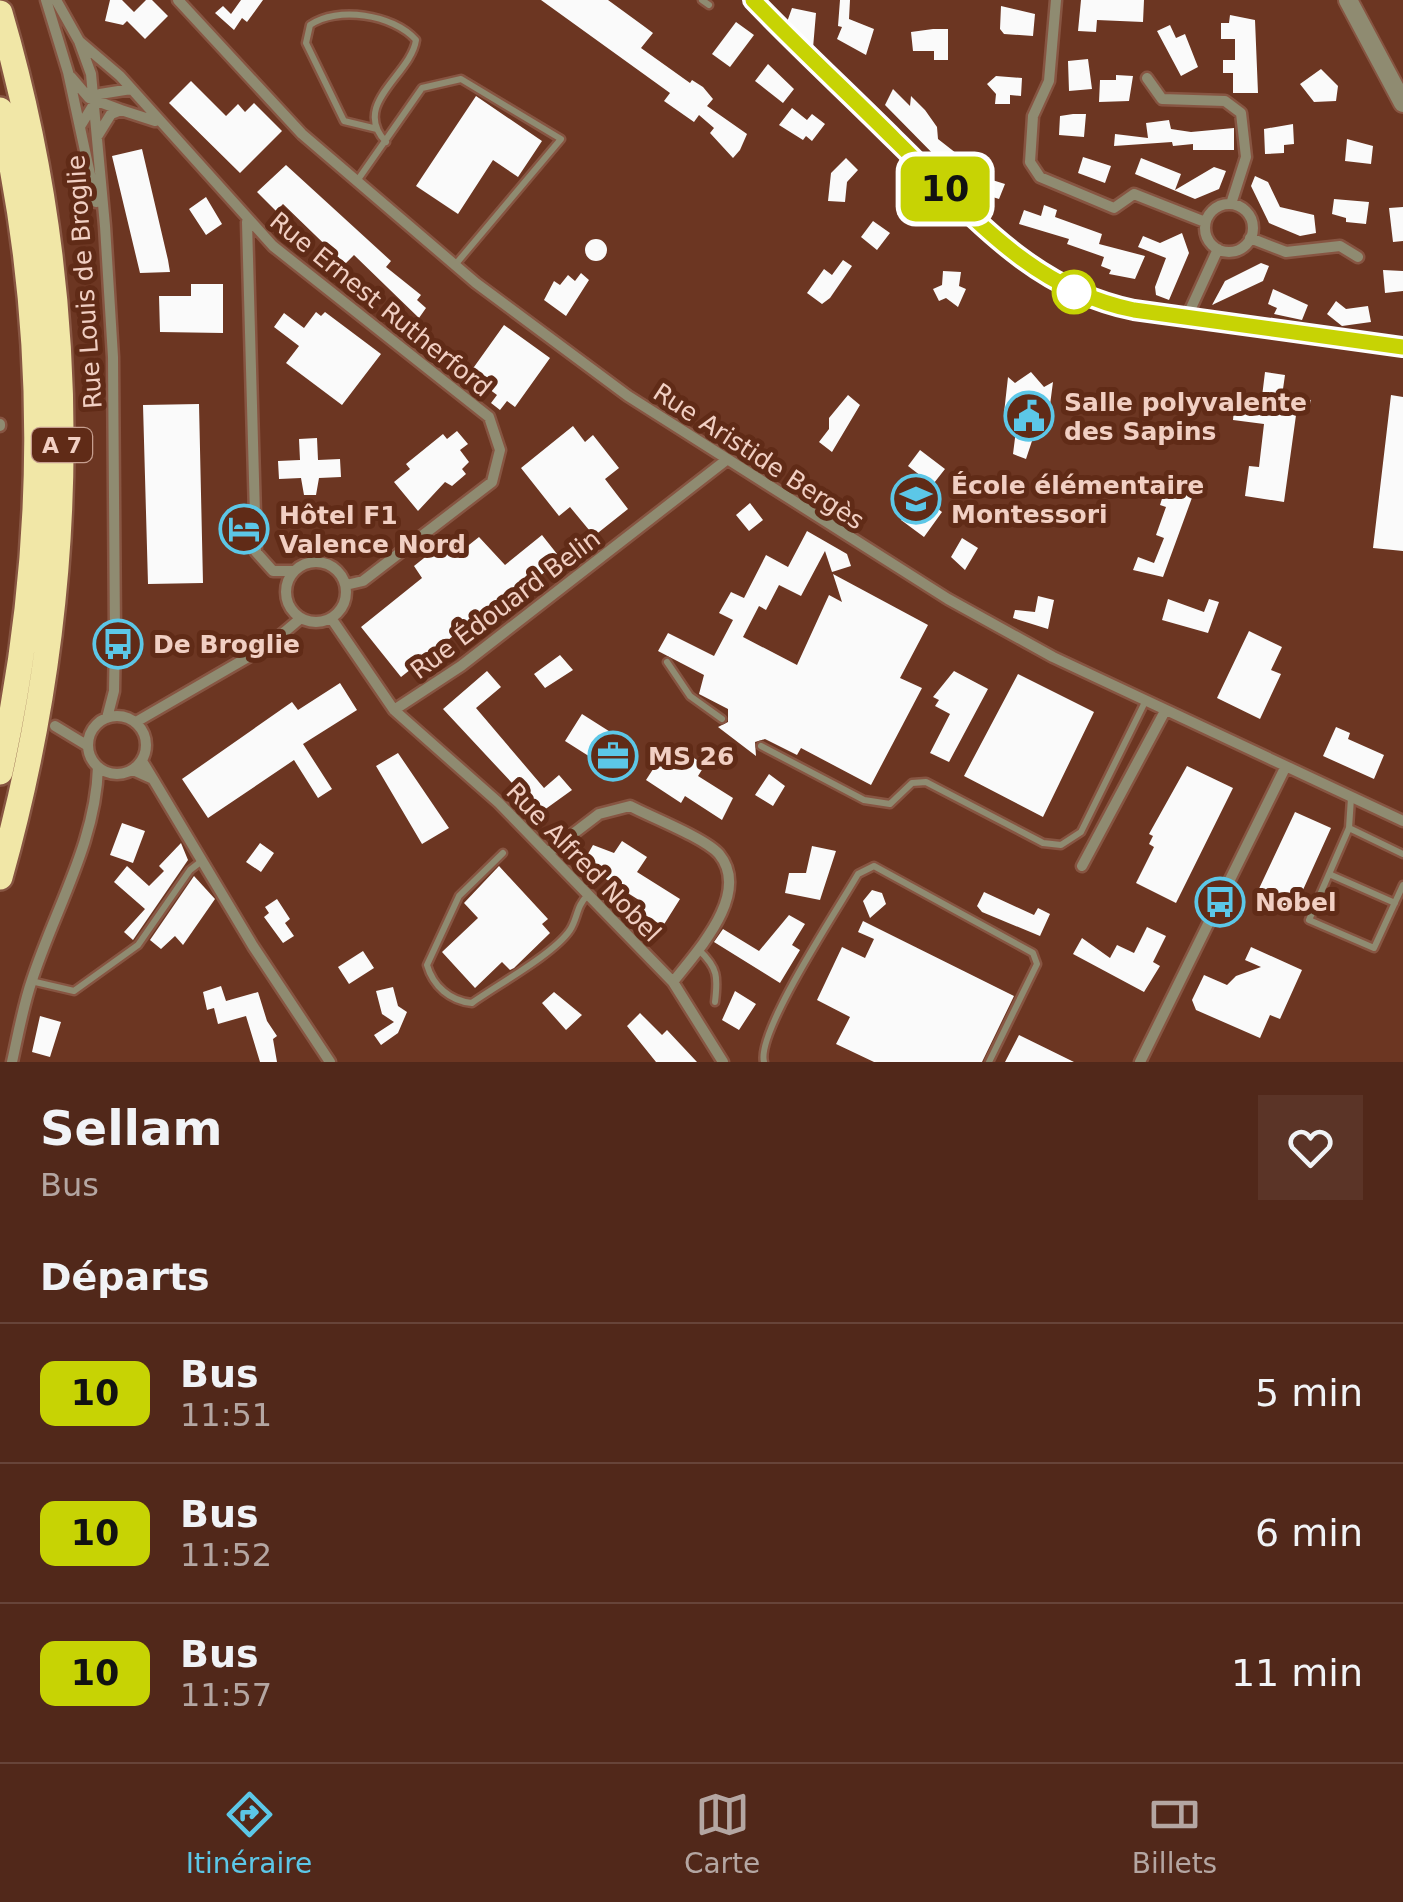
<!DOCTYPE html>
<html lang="fr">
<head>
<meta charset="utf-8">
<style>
  :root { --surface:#51281a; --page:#5b3427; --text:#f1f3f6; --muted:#b4a6a2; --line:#674439; --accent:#5cc7e7 }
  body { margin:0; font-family:"DejaVu Sans",sans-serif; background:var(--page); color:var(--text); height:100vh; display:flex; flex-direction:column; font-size:38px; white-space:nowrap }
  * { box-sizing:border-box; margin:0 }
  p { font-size:32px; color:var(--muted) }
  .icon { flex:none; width:55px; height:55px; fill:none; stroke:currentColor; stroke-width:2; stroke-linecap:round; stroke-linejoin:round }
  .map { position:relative; height:1062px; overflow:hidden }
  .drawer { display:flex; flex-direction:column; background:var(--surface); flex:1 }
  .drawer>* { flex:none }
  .badge { padding:0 20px; border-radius:15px; font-size:35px; line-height:65px }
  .map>.badge { position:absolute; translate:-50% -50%; box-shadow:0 0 0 5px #fff }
  h2 { padding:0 40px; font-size:38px; line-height:90px }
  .round { display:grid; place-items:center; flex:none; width:105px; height:105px; border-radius:0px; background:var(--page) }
  .summary { display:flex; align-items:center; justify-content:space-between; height:170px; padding:0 40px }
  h1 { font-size:48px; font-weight:600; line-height:75px }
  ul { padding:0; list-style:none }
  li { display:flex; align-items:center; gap:30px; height:140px; padding:0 40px; border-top:2px solid var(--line) }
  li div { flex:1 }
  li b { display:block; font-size:38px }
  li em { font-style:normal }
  li .badge { min-width:110px; font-weight:700; text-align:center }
  .tabs { display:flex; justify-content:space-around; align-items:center; height:140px; border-top:2px solid var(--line); background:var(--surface); font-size:28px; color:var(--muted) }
  .tabs a { display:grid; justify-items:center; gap:5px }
  .tabs .selected { color:var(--accent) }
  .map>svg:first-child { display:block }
</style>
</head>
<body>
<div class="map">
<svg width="1403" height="1062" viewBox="0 0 1403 1062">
  <rect width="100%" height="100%" fill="#6c3622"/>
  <path fill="#fafafa" d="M110 0H122L134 12 146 0H152L168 16 145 39 127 21 123 25 105 21Z
    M241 0H263L247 22 242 18 234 30 215 13 223 6 231 14Z
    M541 0H608L645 27 653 33 641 48 690 83 692 80 703 87 713 99 707 106 747 134 740 150 733 158 710 133 714 128 699 115 694 122 664 101 670 93Z
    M840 0H850L849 19 874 29 866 55 837 39 842 27 838 26Z
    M1081 0H1144L1143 22 1097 20 1096 32 1078 31Z
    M1001 6 1035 14 1033 36 1004 34 1000 29Z
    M792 8 816 13 813 48 787 22Z
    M1230 15 1255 20 1258 93H1233V73H1223V60H1235V39H1221V23H1229Z
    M736 22 754 35 730 67 712 54Z
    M1170 25 1176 38 1185 34 1198 67 1181 76 1157 31Z
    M933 29H948V60H934V51H913L911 32Z
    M1088 59 1092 89 1069 91 1068 61Z
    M768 64 794 89 783 103 755 81Z
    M1321 69 1338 86 1336 101 1314 102 1300 84Z
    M1116 75 1133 76 1129 101 1099 102 1100 80H1116Z
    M996 76 1022 78 1021 96 1010 95V104H995L996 94 987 84Z
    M191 81 226 116 238 104 245 112 254 103 282 131 240 173 169 103Z
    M893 89 910 106 911 96 925 110 937 127 938 139 961 157 957 172 949 164 946 167 885 105Z
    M476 96 542 141 518 177 493 160 458 214 416 186Z
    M792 108 807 120 812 114 825 124 812 141 806 136 803 140 779 125Z
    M1073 114H1086L1084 137 1059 135 1060 116Z
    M1169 120 1171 129 1191 132 1234 128V150H1193V144L1173 146 1172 142 1114 146 1115 134 1148 138 1146 123Z
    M1293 124 1294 144 1284 145V153L1265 154 1264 129Z
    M1347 139 1373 146 1371 164 1345 161Z
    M142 149 168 260 170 272 140 273 112 156Z
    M978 157 989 179 1005 184 999 199 977 192 969 175 977 170Z
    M1083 157 1111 166 1105 183 1078 173Z
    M846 158 858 170 847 182 845 202 828 201 831 173Z
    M1141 158 1181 174 1175 190 1214 167 1226 171 1219 189 1195 199 1135 174Z
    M286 165 391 261 386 267 421 295 417 300 426 308 419 318 354 255 345 264 283 204 276 211 257 192Z
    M1255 176 1268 182 1280 207 1314 215 1316 233 1300 236 1269 223 1251 186Z
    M206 197 222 224 206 235 189 209Z
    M1334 199 1369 202 1366 224 1346 222V218L1332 214Z
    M1044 205 1057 210 1055 217 1102 234 1099 244 1145 256 1135 279 1109 274 1111 270 1101 266 1104 257 1067 244 1069 239 1019 224 1024 210 1041 216Z
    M1403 207V241L1393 242 1389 208Z
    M873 221 890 233 877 250 861 237Z
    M1182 233 1189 253 1169 300 1156 295 1155 287 1166 258 1138 247 1143 236 1160 243Z
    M585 250a11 11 0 1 1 22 0a11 11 0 1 1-22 0Z
    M843 260 852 266 830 298 822 304 807 293 824 269 832 275Z
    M1261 263 1269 266 1263 281 1212 305 1225 281Z
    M1383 270 1403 271V291L1385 293Z
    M943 271 961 272 959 286 966 289 958 307 946 298 939 301 933 289 942 285Z
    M581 273 589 280 566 316 544 300 554 281 560 285 568 275 575 281Z
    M191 284H223V333L160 332 159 296H191Z
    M1273 289 1308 305 1302 320 1274 314 1277 308 1268 304Z
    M1336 301 1346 309 1368 306 1371 322 1342 326 1327 314Z
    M316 312 321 316 325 312 381 354 342 405 286 363 299 346 274 327 284 313 304 328Z
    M504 325 550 358 515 407 507 401 500 410 491 403 497 395 469 374Z
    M1031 372 1044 387 1053 382 1047 428 1032 441 1026 459 1013 454 1016 430 1004 413 1008 377 1015 383Z
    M1265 372 1285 375 1282 396 1311 400 1309 410 1297 408 1284 502 1245 496 1249 466 1259 467 1264 424 1233 420 1234 409 1260 413Z
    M848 395 860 405 832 452 819 442 829 429V418Z
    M1391 395 1403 397V551L1373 548Z
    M199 404 203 583 148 584 143 405Z
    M573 426 585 442 593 435 619 468 605 479 628 509 594 536 570 507 559 516 521 468Z
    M457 431 468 444 460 450 469 462 462 469 466 474 452 486 445 482 418 511 394 482 410 469 406 464 443 434 447 439Z
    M317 438 318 460 340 459 341 477 319 478 316 495H304L301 478 279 479 278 461 300 460 299 439Z
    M920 450 945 469 923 497 942 512 924 537 901 520 907 513 900 503 921 476 908 466Z
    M1166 486 1193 495 1163 577 1133 570 1138 557 1154 563 1164 538 1156 535 1166 507 1160 505Z
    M750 503 763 520 749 531 736 515Z
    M807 531 847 554 851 566 832 572 825 551 801 596 779 585 766 610 759 606 743 637 797 665 829 595 842 602 833 574 928 625 900 678 922 688 871 785 801 748 797 755 765 739 755 742 756 756 718 727 728 722V709L699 694 704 675 658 651 668 633 714 656 733 620 719 613 731 592 744 598 766 555 788 567Z
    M542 535 561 559 467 635 462 629 401 677 361 627 422 578 414 566 449 538 460 552 479 537 505 565Z
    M962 538 978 548 965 570 951 557Z
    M1038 596 1054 600 1048 629 1013 618 1015 610 1035 612Z
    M1168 599 1204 612 1209 599 1219 602 1208 633 1162 620Z
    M1249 631 1282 647 1271 670 1281 674 1260 719 1217 698Z
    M560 655 573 670 545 688 534 674Z
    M487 671 501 687 476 708 544 788 559 775 572 790 540 813 443 709Z
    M954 671 988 689 949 762 930 753 950 714 935 706 939 700 933 697Z
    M1018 674 1094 712 1043 817 964 776Z
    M340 683 357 710 303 744 332 789 318 798 294 760 208 818 182 779 292 702 298 710Z
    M582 714 634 747 617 774 565 741Z
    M1336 727 1350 733 1348 739 1384 755 1374 779 1323 756Z
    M670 743 705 765 698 776 733 798 722 820 685 796 681 803 646 780Z
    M398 753 449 828 422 844 376 766Z
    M1187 766 1233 788 1176 903 1136 883 1154 847 1149 844 1153 836 1149 834Z
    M769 774 785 786 773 806 755 795Z
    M1295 812 1331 828 1293 912 1256 895Z
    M122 823 145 831 133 863 110 855Z
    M622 841 647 857 637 872 680 899 663 926 637 910 642 902 601 876 604 871 585 859 593 845 614 853Z
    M181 843 188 860 133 940 124 932 145 909 114 882 127 866 149 886 164 871 159 866Z
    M260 843 274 853 261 872 246 862Z
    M812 846 836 851 820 900 785 893 789 873H806Z
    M499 866 548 919 542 924 550 933 514 968 510 970 502 962 475 988 442 952 478 918 464 903Z
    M194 876 215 899 183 945 175 936 161 949 150 940Z
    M872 890 882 893 886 904 870 918 863 901Z
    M984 892 1034 915 1038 908 1050 914 1040 936 982 912 977 906Z
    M277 899 290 919 285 923 294 936 283 943 264 917 269 913 265 907Z
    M789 915 805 924 792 945 800 950 780 983 714 942 723 929 759 951Z
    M863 921 1014 996 982 1062H874L836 1044 850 1017 817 1000 842 947 865 958 874 939 858 932Z
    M1147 927 1166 936 1153 962 1160 966 1144 992 1073 954 1082 938 1110 958 1117 945 1134 953Z
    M1251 947 1302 970 1280 1019 1270 1015 1260 1038 1196 1010 1192 1000 1204 975 1227 985 1236 976 1261 967 1245 960Z
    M363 951 374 968 349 984 338 967Z
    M221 986 226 1001 258 992 267 1021 277 1036 273 1039 277 1062H260L246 1016 218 1024 214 1008 207 1010 203 992Z
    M393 987 398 1006 407 1012 398 1033 381 1045 374 1035 394 1022 382 1014 376 991Z
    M735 991 756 1004 739 1030 722 1020Z
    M554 992 582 1015 566 1030 542 1003Z
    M640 1013 662 1035 667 1030 697 1062H656L627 1026Z
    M40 1016 61 1022 50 1057 32 1052Z
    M1019 1035 1074 1062H1005Z"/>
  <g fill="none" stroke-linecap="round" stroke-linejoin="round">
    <g stroke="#875542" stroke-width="11">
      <path id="service" d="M702 0 709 5
        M377 129 344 121 306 43 310 25C337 6 393 14 416 40 411 75 350 104 386 142
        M357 181 422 88 461 79 561 139 455 265
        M667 662 690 696 722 719
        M761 746 864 800 890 804 912 783 926 782 1043 843 1061 845 1081 832 1145 702
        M1351 798 1349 828 1309 920 1374 948 1403 885
        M1349 828 1403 854
        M503 853 459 896 427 965C433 986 450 1001 472 1003 497 985 554 954 570 930 578 918 576 906 588 895
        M1329 874 1395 903
        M699 950C718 968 718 977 715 1002
        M31 981 74 991 138 945 190 870 203 860
        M764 1062C756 1032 839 907 858 874L874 866 1033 953 1037 964 989 1062"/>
    </g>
    <g stroke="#875542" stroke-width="15">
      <path id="minor" d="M46 0 68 72 96 202
        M56 0 79 41 91 74 105 226 113 357 115 636 114 691 107 718
        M178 0 302 134 476 283 628 396 948 599 1053 657 1403 821
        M753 0C797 46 844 90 890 135 964 208 1028 289 1135 310L1403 347
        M1056 0 1049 81 1033 116 1030 162 1040 177 1114 208 1134 194 1205 222
        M79 41 120 76 273 246 489 417 500 450 492 482 363 581 346 585
        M71 77 89 98 121 110
        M1147 78 1162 99 1225 101 1241 113 1246 157 1231 204
        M81 125 100 94 131 89
        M98 135 111 114 121 110 155 121
        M1205 228a24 24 0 1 1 48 0a24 24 0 1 1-48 0Z
        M247 222 256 552 273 571H293
        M1250 238 1286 252 1340 246 1358 257
        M1186 319 1218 249
        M0 424V426
        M286 592a30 30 0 1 1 60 0a30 30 0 1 1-60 0Z
        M331 618 394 710 499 803 673 982 723 1062
        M394 710 461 666 725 461
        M88 745a29 29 0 1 1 58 0a29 29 0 1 1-58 0Z
        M136 722 269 645 301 618
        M55 726 88 746
        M133 770 153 779 142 761
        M153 779 253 946 330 1062
        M548 853 599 814 630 806C651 817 705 838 719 854 752 894 696 952 673 982
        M1082 866 1165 711
        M12 1062C18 1035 23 1006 32 980 55 909 96 842 98 767
        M1140 1062 1285 768"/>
    </g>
    <g stroke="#875542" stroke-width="22">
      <path id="tertiary" d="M1348 0 1403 103"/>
    </g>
    <g stroke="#875542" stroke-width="30">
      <path id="motorway" d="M0 13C83 296 80 593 0 877
        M0 110C50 328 48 553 0 772"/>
    </g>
    <use href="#service" stroke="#8f8b71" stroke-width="6"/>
    <use href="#minor" stroke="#8f8b71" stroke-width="10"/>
    <use href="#tertiary" stroke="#8f8b71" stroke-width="18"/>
    <use href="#motorway" stroke="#f1e7a7" stroke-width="25"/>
  </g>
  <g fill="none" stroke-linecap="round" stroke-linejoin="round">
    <g stroke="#fff" stroke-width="22">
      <path id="line" d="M753 0C799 48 848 93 895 140 968 211 1030 289 1134 310L1403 347"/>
    </g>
    <use href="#line" stroke="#c7d304" stroke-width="15"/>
  </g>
  <defs>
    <g id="civic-ring" transform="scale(2.5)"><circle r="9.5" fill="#602b17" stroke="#5cc7e7" stroke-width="1.5"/><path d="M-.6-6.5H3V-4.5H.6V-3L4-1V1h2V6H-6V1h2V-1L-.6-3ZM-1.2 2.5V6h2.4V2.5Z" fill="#5cc7e7"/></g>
    <g id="school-ring" transform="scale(2.5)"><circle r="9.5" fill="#602b17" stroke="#5cc7e7" stroke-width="1.5"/><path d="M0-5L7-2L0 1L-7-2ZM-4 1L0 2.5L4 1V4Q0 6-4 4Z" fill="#5cc7e7"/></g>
    <g id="hotel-ring" transform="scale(2.5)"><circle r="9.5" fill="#602b17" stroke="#5cc7e7" stroke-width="1.5"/><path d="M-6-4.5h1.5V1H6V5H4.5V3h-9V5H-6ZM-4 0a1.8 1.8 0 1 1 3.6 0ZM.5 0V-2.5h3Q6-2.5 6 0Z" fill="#5cc7e7"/></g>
    <g id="bus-ring" transform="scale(2.5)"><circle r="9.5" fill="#602b17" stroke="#5cc7e7" stroke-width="1.5"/><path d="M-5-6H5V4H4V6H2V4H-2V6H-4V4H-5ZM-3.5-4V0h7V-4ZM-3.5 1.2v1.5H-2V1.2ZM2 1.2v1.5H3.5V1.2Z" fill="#5cc7e7"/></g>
    <g id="office-ring" transform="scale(2.5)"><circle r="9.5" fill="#602b17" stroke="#5cc7e7" stroke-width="1.5"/><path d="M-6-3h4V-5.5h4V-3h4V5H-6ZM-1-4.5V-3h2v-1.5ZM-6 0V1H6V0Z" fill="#5cc7e7"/></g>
  </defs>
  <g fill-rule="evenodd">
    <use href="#civic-ring" x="1029" y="416"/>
    <use href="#school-ring" x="916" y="499"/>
    <use href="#hotel-ring" x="244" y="529"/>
    <use href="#bus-ring" x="118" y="644"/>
    <use href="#office-ring" x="613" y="756"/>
    <use href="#bus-ring" x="1220" y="902"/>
  </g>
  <circle fill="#fff" stroke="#c7d304" stroke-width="5" cx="1074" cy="292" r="20"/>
  <g text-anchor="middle" stroke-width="10" stroke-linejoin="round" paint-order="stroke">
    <rect fill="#602b17" stroke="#c69e8f" stroke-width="2.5" x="32" y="428" width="60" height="34" rx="8"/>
    <g font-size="22" font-weight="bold" fill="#f1cfc3">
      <text x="62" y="453">A 7</text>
    </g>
    <g font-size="25" fill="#f1cfc3" stroke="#602b17">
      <text transform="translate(84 282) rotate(-94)" y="9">Rue Louis de Broglie</text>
      <text transform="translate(381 304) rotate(39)" y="9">Rue Ernest Rutherford</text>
      <text transform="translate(759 456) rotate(33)" y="9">Rue Aristide Bergès</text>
      <text transform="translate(505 604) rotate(-37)" y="9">Rue Édouard Belin</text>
      <text transform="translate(584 862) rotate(46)" y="9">Rue Alfred Nobel</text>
    </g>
    <g font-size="25" font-weight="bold" fill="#f1cfc3" stroke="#602b17" text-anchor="start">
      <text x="1064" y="411">Salle polyvalente<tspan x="1064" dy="29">des Sapins</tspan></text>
      <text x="951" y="494">École élémentaire<tspan x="951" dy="29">Montessori</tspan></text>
      <text x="279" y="524">Hôtel F1<tspan x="279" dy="29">Valence Nord</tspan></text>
      <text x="153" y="653">De Broglie</text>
      <text x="648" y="765">MS 26</text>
      <text x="1255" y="911">Nobel</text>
    </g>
  </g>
</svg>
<b class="badge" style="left:945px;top:189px;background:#c7d304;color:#111">10</b>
</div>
<section class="drawer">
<div class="summary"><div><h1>Sellam</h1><p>Bus</p></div><a class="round"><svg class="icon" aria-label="heart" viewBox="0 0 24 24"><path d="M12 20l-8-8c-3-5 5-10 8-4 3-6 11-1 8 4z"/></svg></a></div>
<h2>Départs</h2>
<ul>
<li><span class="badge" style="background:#c7d304;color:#111">10</span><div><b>Bus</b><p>11:51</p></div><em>5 min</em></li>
<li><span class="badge" style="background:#c7d304;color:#111">10</span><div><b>Bus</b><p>11:52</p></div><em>6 min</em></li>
<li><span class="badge" style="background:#c7d304;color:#111">10</span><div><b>Bus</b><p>11:57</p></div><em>11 min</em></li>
</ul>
</section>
<nav class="tabs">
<a class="selected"><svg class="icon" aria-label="directions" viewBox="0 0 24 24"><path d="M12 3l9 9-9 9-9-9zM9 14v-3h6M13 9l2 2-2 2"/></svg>Itinéraire</a>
<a><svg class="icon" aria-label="map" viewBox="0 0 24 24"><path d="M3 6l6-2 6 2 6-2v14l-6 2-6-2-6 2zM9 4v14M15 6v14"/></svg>Carte</a>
<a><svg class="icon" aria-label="tickets" viewBox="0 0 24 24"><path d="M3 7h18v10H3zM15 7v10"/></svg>Billets</a>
</nav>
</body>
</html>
